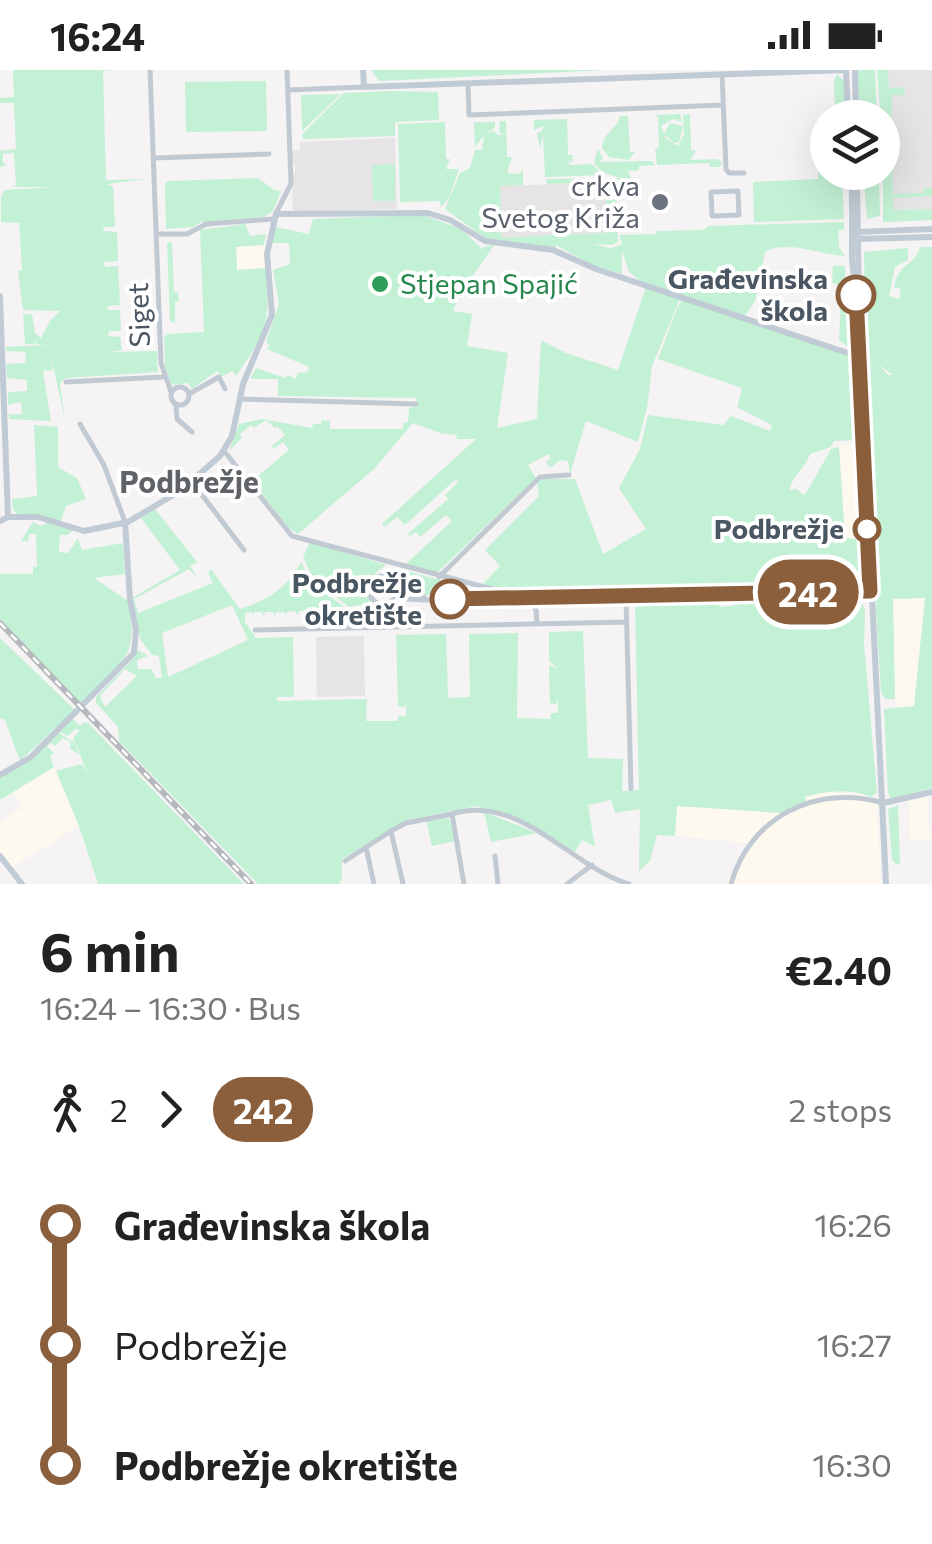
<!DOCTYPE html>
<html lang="en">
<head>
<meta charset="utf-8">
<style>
  :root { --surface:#fff; --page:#f6f6f6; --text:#222; --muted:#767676 }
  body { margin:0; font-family:Commissioner,sans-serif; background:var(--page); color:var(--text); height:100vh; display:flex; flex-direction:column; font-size:38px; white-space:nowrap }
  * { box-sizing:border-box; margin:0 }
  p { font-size:32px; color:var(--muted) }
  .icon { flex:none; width:55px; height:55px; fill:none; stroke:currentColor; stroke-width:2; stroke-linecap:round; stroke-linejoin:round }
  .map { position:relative; height:814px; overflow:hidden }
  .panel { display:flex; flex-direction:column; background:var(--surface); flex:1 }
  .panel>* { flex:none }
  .badge { padding:0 20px; border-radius:32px; font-size:35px; line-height:65px }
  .buttons { position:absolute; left:810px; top:30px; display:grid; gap:20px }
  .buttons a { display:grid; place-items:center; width:90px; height:90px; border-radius:50%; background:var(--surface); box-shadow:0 10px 40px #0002; font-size:50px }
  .map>.badge { position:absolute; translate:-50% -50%; box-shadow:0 0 0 5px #fff }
  .legs { display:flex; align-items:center; gap:15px; height:110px; padding:0 40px; font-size:32px }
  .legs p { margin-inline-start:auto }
  .head { display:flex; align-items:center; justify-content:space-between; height:170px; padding:0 40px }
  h1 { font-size:55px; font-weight:700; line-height:75px }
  ul { padding:0 40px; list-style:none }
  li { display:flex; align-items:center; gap:35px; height:120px; font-size:38px }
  li i { display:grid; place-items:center; width:15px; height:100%; margin:0 12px; background:currentColor }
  li i::after { content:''; width:25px; height:25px; margin:-12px; border:8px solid; border-radius:50%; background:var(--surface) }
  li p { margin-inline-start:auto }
  li:first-child i { background:linear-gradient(#0000 50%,currentColor 0) }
  li:last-child i { background:linear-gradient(currentColor 50%,#0000 0) }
  .status { display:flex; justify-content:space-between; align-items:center; height:70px; padding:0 50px; background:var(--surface); direction:ltr }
  .status svg { height:28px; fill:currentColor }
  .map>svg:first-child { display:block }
</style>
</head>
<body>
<div class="status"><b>16:24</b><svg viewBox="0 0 49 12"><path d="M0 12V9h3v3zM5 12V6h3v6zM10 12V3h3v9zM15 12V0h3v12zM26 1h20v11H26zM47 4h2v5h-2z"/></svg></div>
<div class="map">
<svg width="932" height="814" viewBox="0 0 932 814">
  <rect width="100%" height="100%" fill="#f5f3f3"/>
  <path fill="#fdf9ef" d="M236 176H265L266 198 237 201Z
    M854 374 858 378 859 408V463L858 469H845L839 375Z
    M925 527 914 636 895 638 893 528Z
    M54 697 79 756 12 797 0 782V752L23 737 13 722Z
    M825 722 863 724 877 734 881 814H727L747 773 675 766 677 736 782 743 805 731V727Z
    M927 726 930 770 910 771 909 732Z"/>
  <path fill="#e6e4e5" d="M878 0H932V150L884 152 882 48Z
    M395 68 397 139 293 142 292 105 295 103V95L291 93V81L300 80V72Z
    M606 112 607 163 502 168 500 116Z
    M364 566 365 626 317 627 316 567Z"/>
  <path fill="#c3f1d5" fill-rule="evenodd" d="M13 0H114L103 1 106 110 147 109 107 114 113 117 115 157H104L103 161 117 162 118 191 104 192 105 197 118 196 120 235 107 236 108 240H120L121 261H109L108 266 120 267 122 280 109 282 157 281 158 302 65 308 60 314 65 350 51 286 53 300 43 301 51 351 9 349V342L11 345 22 344 21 332 8 335V322L27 321V310L7 308 6 294 25 293 26 282 6 281V277L46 275 35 274 38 269 33 274H25L23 244H32L35 263 41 268 50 251 60 241 23 240 18 201 22 200 19 153 1 152V127L5 120 54 117H12L16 115 14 83 3 84V93L7 95 0 97V81L16 79 14 33H0V28L14 27Z
    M371 0H607L379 11Z
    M857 0H875L877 47H858Z
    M877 0H888L889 18 904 17 905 25H892L891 70H896L897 77H883Z
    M837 4 844 11 845 47 835 48 834 11Z
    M266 11 267 61 186 62 185 12Z
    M392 21 438 22 439 50 395 52V66L303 69 302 64 344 23Z
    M341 24 302 61 301 25Z
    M680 44 682 52 673 49 661 56 664 64 670 53 683 56 679 72 674 73 665 65V68L678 76 684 64 683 45 690 44 691 80 696 81 690 90 717 89 722 92 720 97H710L709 93 657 95 655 79 659 78 658 47 654 45Z
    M620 46H628L630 82H635L629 90 609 87 602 78C603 62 617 60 620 46Z
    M567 49 568 85H573L572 92 566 89 570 92 568 95 592 94 603 105 545 107 543 65 540 78 537 63 543 60V56L534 60V50Z
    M500 51H506L507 87H512L507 103 520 104 523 99V115L500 116 502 159 486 158 484 162H501L502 168 557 165V169L558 165 607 163 606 112 547 114 546 109 621 108C610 105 603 105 594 93L597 92 594 91 598 79 603 88 600 92 652 91 655 95 639 96V100L628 101 632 111 616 112 618 172 611 175 591 174 611 178 622 174 619 165 656 164 657 161 704 160 708 156 844 152V159L838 161 839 177 845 186C822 185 785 169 765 182L755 231 745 246 641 211 629 202 622 181V204L592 195 556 175V178L485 168 445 139 460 103 470 98 475 80H482L484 65 475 77 474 52H495V58L485 64 494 61 498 65 505 64 499 63Z
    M445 52 446 89H450L446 99H459L449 128 441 137 440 131 400 132 398 54Z
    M883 83 892 87 893 124 923 123V118H932V126L893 128 894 140 932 139V150L883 152Z
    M395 94V131H373L372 95Z
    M818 94H827L828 102 840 103 842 106 844 149 754 152 753 112 818 109Z
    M258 108 274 120 281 121 273 141 264 147 201 152 193 157 166 159 165 113 169 111Z
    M879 108 880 146 867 149 864 109Z
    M423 145 461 159 481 178 494 175 459 226 453 241 472 244 467 276 508 283 497 358 537 349 541 270 566 283 618 300 646 217 680 229 652 296 647 338 638 372 586 351 570 404 568 391 560 390 550 398 546 391 551 389 548 384 528 395 536 408 437 503 405 495 452 451 446 445 420 467 416 462 410 466 408 464 448 429 445 425 458 412 456 409 405 455 397 447 384 457 382 454 476 369H456L457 365 440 363 413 353 374 399 298 464 289 458 252 411 289 380 283 372 273 379 272 376 285 365 278 357 275 358 266 350 254 358 251 355 240 364 242 368 229 381 239 354 262 349 312 358 313 354H321V350L330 351V359H403V353L408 352 409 338 417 336 416 328 278 326V309H250L256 298 286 308 288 305 296 309 298 303 307 302 309 297 267 279 262 285 270 275 266 272 279 234 273 200 290 194 289 173H272L275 157 309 164 313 149Z
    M245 154 250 166 266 164 264 175 236 177 237 200 266 198C270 253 268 260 236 306L232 301 221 307 217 301 192 319 188 313 171 315 165 296 164 267 168 264 204 262 200 160Z
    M172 172 174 222 178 223 179 231 175 232V253L170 251 167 173Z
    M920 177H932V718L891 729 888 723 884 639 914 636 925 528 893 529 895 629H885L881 622 876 540 878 466 869 411 867 289 876 292 888 305H893L866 286 864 182 908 178V190L895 197 889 226 899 229 901 219 894 217C899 191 914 198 920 177Z
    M833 196H845L846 228H850L854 245 853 281 839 270 841 229 837 214 832 213Z
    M683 230 853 287 856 370 834 371 831 377 810 384C805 399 793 405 789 420L797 419 803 425 807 422 831 379 839 377 845 468 858 469 859 474V511L850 515 776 516 784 492 774 515 524 523 480 517 500 496 485 480 539 426 537 412 540 409H575L603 484 646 459 619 418 640 379 648 345 723 355 731 346 770 361 772 355 737 337 742 318 658 289 678 236Z
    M34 355 58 357V397L77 408 86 429 66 436 61 451 18 444 13 440 12 429 37 426Z
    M155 439 197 492 190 496 198 509 189 499 134 529 138 543 213 513 208 503 211 499 240 539C267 530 288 518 301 492L313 513 348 540 343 544 341 540 332 541 331 544 329 541H321L320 545 318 541H310L308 545 307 541H299L297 545 295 541 287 542 286 545 284 542H276L275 546 273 542H265L264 546 262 542H254L253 546 252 542 245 543V552L256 568 293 567 294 627H277V631L367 629 366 651H398V646H406V633L404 638 398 636 396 565 446 564 448 628 470 627 469 564 518 563 517 648 550 649 551 643H558V629L556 635 550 633 549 595 557 599 549 590V562L583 561 588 688 623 689 622 721 639 720 635 533 714 532 721 537 732 536 739 532 759 531 860 530 865 539 864 574 877 722 871 727C849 718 826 721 805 727L806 731 782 743 677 736 675 766 657 765 650 791 639 801 640 739 615 743 611 730 588 735 595 777 582 770 575 782 535 758 477 736 407 750 342 789V809L339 814H258L119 671 118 657 96 633V627L133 589 138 580 148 586 137 590 138 599H151L156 608H162L159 586 152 585 140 569 132 528 180 500 141 448ZM232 535 248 570 168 607 162 563ZM125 599 137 606 105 637 100 626Z
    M33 452 41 456 48 452 73 460 68 465H60L59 482 68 483 78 468 82 480 123 473 125 504 94 508 128 531C141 590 118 597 79 635L0 549V504H33V497H37L36 464H29L28 471H21Z
    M310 472 386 495C371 506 358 516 374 533L349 537 313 509 303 487Z
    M397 498 490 524 413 525 403 515Z
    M0 568 75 640 20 691 5 650 0 648Z
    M72 648 80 656 85 652 89 654 244 814H98L79 756 56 701 82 694 106 731 87 701 73 668 80 660 75 659 68 666 59 661Z
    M57 662 74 672 79 684 70 679 71 672 63 668 55 676 51 673 47 676 54 683 50 686 54 697 0 730V707L29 690Z
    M909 732 898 736 900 794H896L892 790 888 739Z
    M484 742 537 763 491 772Z
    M449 748 455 771 432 776 426 750Z"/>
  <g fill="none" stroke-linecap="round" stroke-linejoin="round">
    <path stroke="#c1cad2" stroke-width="5" d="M150 0 161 293 171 322
      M722 4 726 99 729 103H744
      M468 14 469 45 723 35
      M288 20 364 17
      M153 88 269 84
      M738 121 739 145 712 146 711 122Z
      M276 143 291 114 287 0
      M156 164H187L206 154 273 149
      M66 312 163 307
      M171 326a9 9 0 1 1 18 0a9 9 0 1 1-18 0Z
      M189 324 219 307 225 319
      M240 329 416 334
      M176 335 177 349 192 362
      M80 354 104 395 125 452
      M224 381 292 466 507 523
      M192 412 244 480
      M369 520a14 14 0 1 1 28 0a14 14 0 1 1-28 0Z
      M439 507 540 407 569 405
      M398 520 424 527
      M626 527 631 719
      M395 528 423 530 870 521
      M529 529 536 540 537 554
      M384 557 388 533
      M255 560 627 552
      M366 777 374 814
      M495 786 498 814
      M345 791 391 761
      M403 814 391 761 406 753 452 744
      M464 814 452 744C520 723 571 797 629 814
      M567 814 592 795
      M731 814C750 746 817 714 883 733"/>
    <path stroke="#c1cbd6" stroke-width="6" d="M363 0 364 17 846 0
      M846 0 848 48
      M855 0 856 48
      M852 102V191L858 237 886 814
      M854 103 857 115 859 230
      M857 162 932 159
      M857 169 932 167
      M0 226 8 447
      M0 451 8 447H38L84 461 128 452 180 421 220 386 232 366 243 314 272 245 267 184 276 144 428 143 450 150 485 171 553 180 596 199 860 287
      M0 705 31 687 134 583 136 560 130 530 125 452
      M883 733 932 722
      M0 786 22 814"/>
    <g stroke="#b5b8bd" stroke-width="6">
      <path id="rail" d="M0 553 251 814"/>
    </g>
    <use href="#rail" stroke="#fff" stroke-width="2.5" stroke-dasharray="8" stroke-linecap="butt"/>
  </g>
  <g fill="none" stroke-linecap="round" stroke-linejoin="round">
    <g stroke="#fff" stroke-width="22">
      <path id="line-1" d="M450 529 870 521 856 225"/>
    </g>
    <use href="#line-1" stroke="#8b5e3c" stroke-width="15"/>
  </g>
  <circle fill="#6b7280" stroke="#fff" stroke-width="4" cx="660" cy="132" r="10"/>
  <circle fill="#2e9e5b" stroke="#fff" stroke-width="4" cx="380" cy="214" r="10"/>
  <g fill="#fff" stroke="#8b5e3c" stroke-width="5">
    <circle cx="856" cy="225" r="18"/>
    <circle cx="867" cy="459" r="12"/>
    <circle cx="450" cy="529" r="18"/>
  </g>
  <g text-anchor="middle" stroke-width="8" stroke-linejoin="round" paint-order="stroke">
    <g font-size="28" fill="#5b616d" stroke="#fff" text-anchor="end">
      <text x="640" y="126">crkva<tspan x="640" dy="32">Svetog Križa</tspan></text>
    </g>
    <g font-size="28" font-weight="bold" fill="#4a5661" stroke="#fff" text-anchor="end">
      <text x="828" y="219">Građevinska<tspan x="828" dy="32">škola</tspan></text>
      <text x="844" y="469">Podbrežje</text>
      <text x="422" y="523">Podbrežje<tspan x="422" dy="32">okretište</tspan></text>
    </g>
    <g font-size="28" fill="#27864d" stroke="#fff" text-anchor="start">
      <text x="400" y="224">Stjepan Spajić</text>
    </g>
    <g font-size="28" fill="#4a5661" stroke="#fff">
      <text transform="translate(139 245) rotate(-92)" y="10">Siget</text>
    </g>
    <g font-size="30" font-weight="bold" fill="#5f6368" stroke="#fff">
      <text x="189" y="423">Podbrežje</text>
    </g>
  </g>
</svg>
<div class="buttons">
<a><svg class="icon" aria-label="layers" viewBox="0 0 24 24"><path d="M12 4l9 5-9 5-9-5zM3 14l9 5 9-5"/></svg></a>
</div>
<b class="badge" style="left:808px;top:522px;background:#8b5e3c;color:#fff">242</b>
</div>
<section class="panel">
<div class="head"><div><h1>6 min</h1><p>16:24 – 16:30 · Bus</p></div><b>€2.40</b></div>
<div class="legs"><svg class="icon" aria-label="walk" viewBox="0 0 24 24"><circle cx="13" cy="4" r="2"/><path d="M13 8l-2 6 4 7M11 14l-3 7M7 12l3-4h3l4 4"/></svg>2<svg class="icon" aria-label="forward" viewBox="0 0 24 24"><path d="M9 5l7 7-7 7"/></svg><b class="badge" style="background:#8b5e3c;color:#fff">242</b><p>2 stops</p></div>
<ul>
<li><i style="color:#8b5e3c"></i><b>Građevinska škola</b><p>16:26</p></li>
<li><i style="color:#8b5e3c"></i><span>Podbrežje</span><p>16:27</p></li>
<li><i style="color:#8b5e3c"></i><b>Podbrežje okretište</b><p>16:30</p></li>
</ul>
</section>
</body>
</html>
